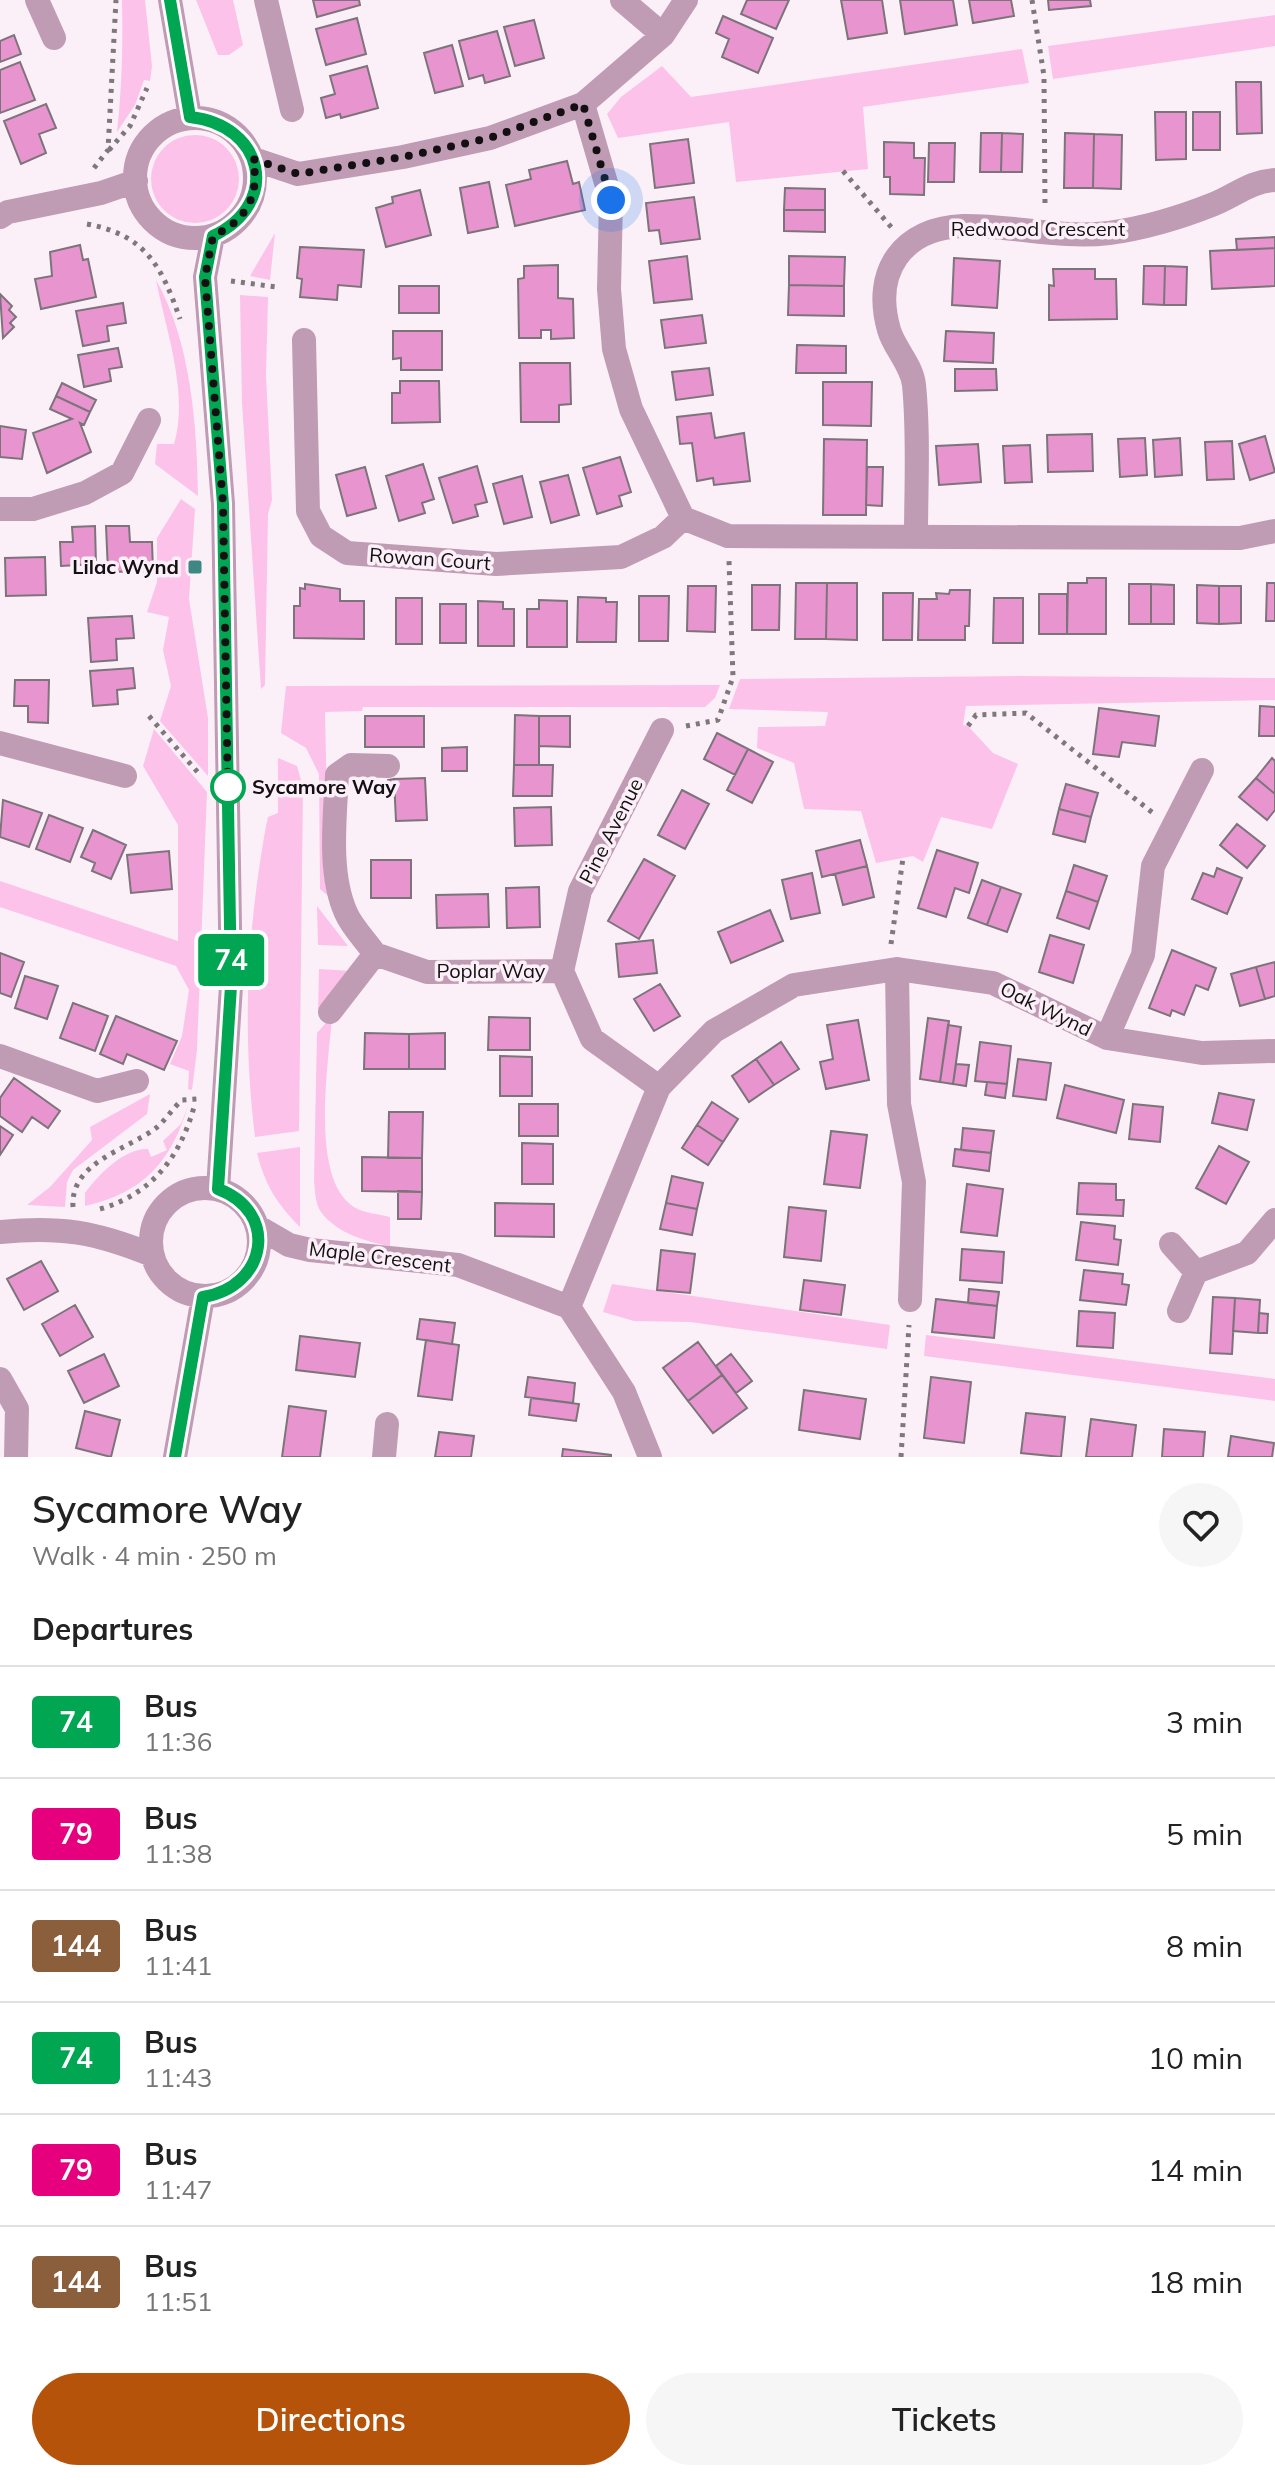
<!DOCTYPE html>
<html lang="en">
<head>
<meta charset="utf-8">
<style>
  :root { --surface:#fff; --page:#f6f6f6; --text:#222; --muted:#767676; --line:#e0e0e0; --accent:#b45309 }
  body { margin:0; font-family:Mulish,sans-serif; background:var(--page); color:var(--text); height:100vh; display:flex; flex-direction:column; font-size:30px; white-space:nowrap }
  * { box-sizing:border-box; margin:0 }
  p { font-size:26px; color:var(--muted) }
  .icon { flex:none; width:44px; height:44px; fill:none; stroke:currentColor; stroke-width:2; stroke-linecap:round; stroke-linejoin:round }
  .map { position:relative; height:1457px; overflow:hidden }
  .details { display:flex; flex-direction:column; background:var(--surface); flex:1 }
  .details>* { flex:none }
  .badge { padding:0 16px; border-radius:6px; font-size:28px; line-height:52px }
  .you { position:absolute; width:40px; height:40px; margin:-20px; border:6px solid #fff; border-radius:50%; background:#1a73e8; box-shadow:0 0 0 12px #1a73e833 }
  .map>.badge { position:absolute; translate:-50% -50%; box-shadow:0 0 0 4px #fff }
  h2 { padding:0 32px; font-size:30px; line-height:72px }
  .round { display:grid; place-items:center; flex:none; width:84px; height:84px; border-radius:42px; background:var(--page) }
  .head { display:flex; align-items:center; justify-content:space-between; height:136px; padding:0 32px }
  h1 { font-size:38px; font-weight:600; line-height:60px }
  .action { display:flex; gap:16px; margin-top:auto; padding:16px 32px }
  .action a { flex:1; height:92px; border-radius:48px; background:var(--accent); color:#fff; font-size:32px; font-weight:600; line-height:92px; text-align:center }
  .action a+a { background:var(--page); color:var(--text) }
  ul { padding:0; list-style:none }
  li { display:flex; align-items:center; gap:24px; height:112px; padding:0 32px; border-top:2px solid var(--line) }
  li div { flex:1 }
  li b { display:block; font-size:30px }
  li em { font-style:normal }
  li .badge { min-width:88px; font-weight:700; text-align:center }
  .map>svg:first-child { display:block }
</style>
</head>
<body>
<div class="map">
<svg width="1275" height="1457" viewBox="0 0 1275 1457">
  <rect width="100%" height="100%" fill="#fcf0f8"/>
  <path fill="#fcc2e9" d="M122 0H145L152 66 150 81 144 80 135 105 117 132C122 87 123 45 122 0Z
    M196 0H233L243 45 229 55H218Z
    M1275 15V46L1053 79 1048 46Z
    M1022 49 1029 83 863 107 868 169 736 182 729 122 618 138 607 114 621 97 662 66 691 97Z
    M151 179a44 44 0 1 1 88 0a44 44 0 1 1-88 0Z
    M275 233 270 280 250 276Z
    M156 280C191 342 197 425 198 496L155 464 157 444H174C189 394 166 330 156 280Z
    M240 295 268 297 266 375 272 500 268 514 265 685 261 689 242 403Z
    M181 499 195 509 189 599 208 718V776L160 721 171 686 163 650 169 617 147 612 157 582V538Z
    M1019 676 1275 678V700L966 706 963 725 968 726 993 753 1018 764 992 829 941 817 923 862 913 856 876 863 861 811 804 809 794 763 757 748 758 727 825 726 828 712 729 709 740 679Z
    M720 685 715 698 705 707H363L362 711 325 712 329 897 320 889 319 774 306 748 281 733 286 686Z
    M154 729 207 792 197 1050 192 1090 188 1089 189 1071 170 1064 182 1036 189 990 176 966 0 907V881L178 941V825L143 766Z
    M278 758 297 766 303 787 299 1131 255 1137C242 1031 247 931 266 826L268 817 278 813Z
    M317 906 348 946 318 945Z
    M319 969 352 971 318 1013Z
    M332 1016C329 1062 309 1179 354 1207 363 1213 379 1214 390 1217V1246C367 1242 336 1233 321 1212 315 1204 315 1190 314 1180L317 1033Z
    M150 1094 147 1114 73 1170 67 1182 65 1207 27 1205 50 1187 92 1140 90 1127Z
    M188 1106C171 1162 143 1193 85 1206V1193C98 1175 124 1148 148 1149L151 1157 167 1150 163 1141 181 1124Z
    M300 1147V1227C277 1204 265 1185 257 1153Z
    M612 1284 890 1325 887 1349 690 1322 634 1321 603 1312Z
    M926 1335 1275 1379V1401L924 1356Z"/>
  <path fill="#e895cf" stroke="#7d737a" stroke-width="2" d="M313 0H359L360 5 317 17Z
    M747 0H789L776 29 741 14Z
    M841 0H882L887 33 848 39Z
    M900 0H953L957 25 905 34Z
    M969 0H1011L1014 16 973 23Z
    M1048 0H1090L1091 6 1049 10Z
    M723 16 773 38 758 73 722 57 729 39 716 33Z
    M357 18 366 54 326 65 316 29Z
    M534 20 544 58 515 66 504 27Z
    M497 31 510 76 485 83 483 75 469 79 459 41Z
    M14 35 21 54 0 62V41Z
    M452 45 463 86 435 93 424 53Z
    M20 62 35 100 0 113V70Z
    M367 66 378 108 341 118 340 114 326 118 321 98 335 94 330 76Z
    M1236 82H1261L1262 133 1237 134Z
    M46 104 56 128 39 134 46 153 21 164 4 121Z
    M1155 112H1186V159L1156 160Z
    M1193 112H1220V150H1193Z
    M981 133H1002L1001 172H980Z
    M1002 133 1023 134 1022 172H1001Z
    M1065 133 1094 134 1093 188H1064Z
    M1094 134 1122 135 1121 189 1093 188Z
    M688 139 694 183 655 188 650 144Z
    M884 142 914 143V158H925L924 195 890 194V177H884Z
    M929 143H955L954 182H928Z
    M567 161 573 184 579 182 585 210 515 226 506 185 531 179 529 170Z
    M489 182 498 227 468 233 460 188Z
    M785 188 825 189V210H784Z
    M420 190 431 235 386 247 376 208 393 203 392 197Z
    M694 197 700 239 661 244 659 230 649 231 646 203Z
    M784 210H825V232L784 231Z
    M1275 237V248L1237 250 1236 239Z
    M80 245 83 260 88 259 96 297 41 309 35 279 52 276 50 252Z
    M300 247 364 250 361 287 338 285 337 300 300 297 302 279 297 278Z
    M1275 248V286L1212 289 1210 251Z
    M687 256 692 299 654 303 649 261Z
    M789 256 845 257 844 286 789 285Z
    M954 258 1000 261 997 308 952 305Z
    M558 265V298L573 299 574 338 551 339V330H541V338H519L518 279 524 278V266Z
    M1144 266H1165L1164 305 1143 304Z
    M1165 266 1187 267 1186 305H1164Z
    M1053 269H1095V279H1116L1117 319 1049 320V285L1054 286Z
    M789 285 844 286V316L788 315Z
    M399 286H439V313H399Z
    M0 294 12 306 9 310 16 317 10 323 14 327 3 338Z
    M123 303 126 323 107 326 109 341 83 346 76 311Z
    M702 315 706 343 665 348 661 320Z
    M393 331H442V370H401V358L393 359Z
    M946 331 994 333 993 363 944 361Z
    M797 345 846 346V373H796Z
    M118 348 122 367 109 369 111 381 84 387 78 355Z
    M520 363H570L571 404 559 405V422H521Z
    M709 368 713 395 676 400 672 372Z
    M955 369H996L997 390 955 391Z
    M400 381H439L440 422 392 423V393H400Z
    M823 382H872L871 426 823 425Z
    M62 383 96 400 90 412 56 396Z
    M56 396 90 412 84 425 80 423 91 452 47 473 33 433 72 419 50 409Z
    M711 413 715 438 744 433 750 481 714 485 713 478 697 481 692 443 680 444 677 417Z
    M0 426 26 430 22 459 0 457Z
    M1092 434 1093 471 1048 472 1047 435Z
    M1265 436 1275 472 1250 480 1239 444Z
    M1145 438 1147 475 1120 477 1118 439Z
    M1180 438 1182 475 1155 477 1153 440Z
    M824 439 867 440 866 515H823Z
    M1232 441 1234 479 1207 480 1205 442Z
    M978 444 981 482 939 485 936 446Z
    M1030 445 1032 482 1005 483 1003 446Z
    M620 457 631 492 619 496 622 506 597 514 583 468Z
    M423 464 434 499 422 503 425 513 399 521 386 476Z
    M477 466 487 502 475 505 478 516 453 523 439 478Z
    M365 467 376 508 347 516 336 475Z
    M867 467H883L882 506 866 505Z
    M568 475 579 515 551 523 540 482Z
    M522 476 532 517 504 524 493 484Z
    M95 526 96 564 61 566 60 542H73L72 527Z
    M106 526H129L130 542H152L153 571 108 572Z
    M45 557 46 595 6 596 5 558Z
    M1087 578H1106V634H1067L1068 583H1087Z
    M796 583H827L826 639H795Z
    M827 583H857V640L826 639Z
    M1267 583H1275V621H1266Z
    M305 584 340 589V601H364V639L294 638V606H300V588L305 589Z
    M1129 584H1151V624H1129Z
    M1151 584 1174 585V624H1151Z
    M752 585H780L779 630H752Z
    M1197 585 1219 586V624L1197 623Z
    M688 586H716L715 632 687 631Z
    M1219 586H1241V623L1219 624Z
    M950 590H970L969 626H965V640H918L919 599H937L936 593 949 594Z
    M883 593H913L912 640H883Z
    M1039 594H1067V634H1039Z
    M639 596H669L668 641H639Z
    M578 597 606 598V602H617L616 642H577Z
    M396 598H422V644H396Z
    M994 598H1023V643H993Z
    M539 600 567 601V647H527V609H539Z
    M478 601 503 602V609H514V646H478Z
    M440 604H466V643H440Z
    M132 616 134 638 116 639 117 660 91 662 88 618Z
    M133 668 135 688 117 690 118 704 93 706 90 671Z
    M15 680H49L48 723 28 722V706H14Z
    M1260 706 1275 707V736H1259Z
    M1099 708 1159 716 1155 746 1122 742 1119 757 1093 754Z
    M515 715 539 716V765H514Z
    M365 716H424V747H365Z
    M539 716H570V747L539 746Z
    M717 733 748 749 735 775 704 759Z
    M467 747V771H442V748Z
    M748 749 773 762 752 803 727 790Z
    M1272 758 1275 761V794L1256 778Z
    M514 765H553L552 796H513Z
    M425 778 427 820 396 821 394 779Z
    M1256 778 1275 794V810L1267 820 1239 797Z
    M394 779 395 796 389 797 388 780Z
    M1066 784 1098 793 1091 817 1059 809Z
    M682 790 709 804 685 849 658 835Z
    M3 800 42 813 29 847 0 837Z
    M551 807 552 845 515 846 514 808Z
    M1059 809 1091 817 1085 842 1053 834Z
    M49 815 83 828 70 862 36 849Z
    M1237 824 1265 846 1247 868 1220 845Z
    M93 830 126 845 111 879 92 871 95 863 81 857Z
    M860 840 867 866 822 877 816 851Z
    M937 850 978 863 969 893 955 888 946 917 918 908Z
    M169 851 172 889 131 893 127 855Z
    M644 859 675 876 639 939 608 921Z
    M371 860H411V898H371Z
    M1074 865 1107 876 1098 902 1066 891Z
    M867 866 874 897 843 905 835 874Z
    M1217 868 1242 878 1227 914 1192 899 1203 873 1214 877Z
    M812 873 820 913 791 919 782 880Z
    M982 880 1001 887 987 925 968 918Z
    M539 887 540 927 507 928 506 888Z
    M1001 887 1021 894 1007 932 987 925Z
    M1066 891 1098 902 1089 929 1057 918Z
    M488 894 489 927 437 928 436 895Z
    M770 910 783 941 731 963 718 932Z
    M1050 935 1084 945 1073 983 1039 972Z
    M653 940 657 973 619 977 616 944Z
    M1172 950 1216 968 1208 990 1196 985 1184 1015 1172 1010 1170 1016 1149 1008Z
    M0 953 24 962 11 997 0 993Z
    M1275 962V996L1265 999 1256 967Z
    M1256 967 1265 999 1240 1006 1231 974Z
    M25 976 58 986 47 1019 15 1008Z
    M660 984 680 1016 654 1031 634 999Z
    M73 1003 108 1016 95 1051 60 1038Z
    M116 1016 177 1041 164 1070 127 1054 123 1064 100 1054Z
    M489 1017 530 1018V1050H488Z
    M928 1018 949 1021 940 1082 920 1079Z
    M858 1020 869 1080 826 1089 820 1062 833 1059 827 1025Z
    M948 1025 961 1027 953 1084 940 1082Z
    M365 1033 409 1034V1069H364Z
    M445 1033V1069H409V1034Z
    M781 1042 799 1069 774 1085 756 1059Z
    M980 1042 1011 1046 1007 1084 975 1081Z
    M500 1056 532 1057V1096H500Z
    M756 1059 774 1085 749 1102 732 1076Z
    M1018 1059 1051 1063 1046 1100 1013 1096Z
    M956 1064 969 1065 966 1086 953 1084Z
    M14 1078 60 1111 48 1128 32 1117 22 1132 0 1116V1098Z
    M987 1082 1007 1084 1005 1098 985 1095Z
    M1065 1085 1124 1100 1116 1133 1057 1118Z
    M1219 1093 1254 1100 1247 1130 1212 1123Z
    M712 1102 738 1119 723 1142 697 1125Z
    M519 1104H558V1136H519Z
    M1133 1104 1163 1107 1160 1142 1129 1139Z
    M389 1112H423L422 1158H388Z
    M697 1125 723 1142 708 1165 682 1148Z
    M0 1126 13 1135 0 1155Z
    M963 1128 994 1131 991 1153 961 1150Z
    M831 1131 867 1135 860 1188 824 1184Z
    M522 1143 553 1144V1184H522Z
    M1219 1146 1249 1162 1226 1204 1196 1188Z
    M955 1149 991 1153 989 1171 953 1166Z
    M362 1157 422 1158V1192L362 1191Z
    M672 1176 703 1183 697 1209 666 1203Z
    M1079 1183 1116 1184V1200H1124L1123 1216 1077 1214Z
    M967 1184 1003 1189 997 1236 961 1232Z
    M398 1191 422 1192 421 1219H398Z
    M495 1203 554 1204V1237L495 1236Z
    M666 1203 697 1209 692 1235 660 1229Z
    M789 1207 826 1211 821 1261 784 1257Z
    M1081 1222 1115 1226 1114 1239 1121 1240 1118 1265 1076 1260Z
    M962 1249 1004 1252 1002 1283 960 1280Z
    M661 1250 695 1254 690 1293 657 1290Z
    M41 1261 58 1291 24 1310 7 1279Z
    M1084 1270 1123 1274 1122 1284 1129 1285 1126 1305 1080 1300Z
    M804 1280 845 1285 841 1315 800 1310Z
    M969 1289 999 1292 997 1306 968 1303Z
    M1213 1297 1235 1298 1232 1354 1210 1353Z
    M1235 1298 1260 1300 1258 1333 1233 1331Z
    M936 1299 997 1306 994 1338 932 1332Z
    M75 1305 93 1337 60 1356 42 1324Z
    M1079 1311 1115 1313 1113 1348 1077 1346Z
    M1259 1313 1268 1314 1267 1333H1258Z
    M420 1319 455 1323 452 1344 417 1339Z
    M300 1336 360 1343 355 1377 296 1370Z
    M426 1340 459 1345 452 1400 418 1396Z
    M698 1342 722 1375 688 1401 663 1368Z
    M104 1354 119 1386 84 1403 68 1371Z
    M731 1354 752 1381 736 1393 716 1366Z
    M722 1375 747 1408 713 1433 688 1401Z
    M528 1377 575 1383 573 1403 525 1397Z
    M931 1377 971 1382 964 1443 924 1438Z
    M804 1390 866 1399 860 1439 799 1430Z
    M531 1398 579 1404 576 1421 529 1415Z
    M289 1406 326 1411 320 1457H282Z
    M85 1411 120 1420 111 1457 76 1448Z
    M1026 1413 1065 1417 1061 1457 1021 1453Z
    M1091 1419 1136 1425 1132 1457H1086Z
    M1164 1429 1205 1432 1203 1457H1162Z
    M439 1432 474 1436 471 1457H435Z
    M1231 1436 1274 1443 1272 1457H1228Z
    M563 1449 611 1455V1457H562Z"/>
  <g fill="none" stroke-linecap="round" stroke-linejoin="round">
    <path stroke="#7e777c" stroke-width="5" stroke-dasharray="4 6" stroke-linecap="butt" d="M1032 0 1044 76 1045 206
      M109 150 130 126 147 88
      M94 168 108 150 116 0
      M843 171 892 228
      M87 224C146 235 162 267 180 319
      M231 281 277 287
      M149 716 200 775
      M686 726 718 720 733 677 729 561
      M968 726 976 715 1026 713 1153 813
      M891 944 903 858
      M73 1207C70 1162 127 1150 156 1128 165 1121 173 1108 182 1100L197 1099
      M100 1209C152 1194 180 1157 194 1107
      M901 1457 909 1325"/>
    <path stroke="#c09bb4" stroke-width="24" d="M37 0 54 38
      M170 0 190 117
      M266 0 292 110
      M622 0 663 35
      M583 104 611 200 609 289 614 349 631 409 683 518 728 536 1240 538 1275 531
      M135 178a60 60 0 1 1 120 0a60 60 0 1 1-120 0Z
      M253 159 298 174 403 157 490 138 583 104 663 35 686 0
      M0 217 8 212 101 193 136 181
      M213 236 205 277 223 504 231 986 218 1189
      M304 340 308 511 321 536 347 553 496 564 621 557 663 537 683 518
      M0 509H33L85 493 122 473 149 420
      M916 537C916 487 919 435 914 385 912 365 894 348 889 330 872 271 903 228 963 226 1012 225 1060 239 1109 233 1146 228 1179 218 1214 204 1236 195 1251 181 1275 180
      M0 743 125 776
      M375 954C366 941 352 927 346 913 328 873 335 817 337 775L351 765 388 766
      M375 954 427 972 562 971
      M897 969 899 1104 914 1182 910 1300
      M330 1012 375 954
      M1107 1038 1143 955 1153 866 1202 770
      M0 1056 97 1091 137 1081
      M659 1087 592 1039 562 971 580 891 662 730
      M151 1242a54 54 0 1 1 108 0a54 54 0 1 1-108 0Z
      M258 1227 289 1245 310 1250 458 1265 569 1307 624 1392 650 1457
      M0 1232C60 1226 96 1232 152 1255
      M1171 1244 1196 1272 1179 1311
      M1196 1272 1247 1253 1275 1220
      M569 1307 659 1087 714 1031 794 985 897 969 993 983 1107 1038 1202 1053 1275 1051
      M0 1379 17 1409 16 1457
      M175 1457 203 1297
      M384 1457 387 1424"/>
  </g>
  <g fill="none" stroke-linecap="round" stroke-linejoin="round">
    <g stroke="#fff" stroke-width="18">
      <path id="line" d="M170 0 190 117C264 125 282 203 213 236L205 277 223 504 231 986 218 1189C280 1212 267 1287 203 1297L175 1457"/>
    </g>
    <use href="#line" stroke="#00a651" stroke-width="12"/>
    <path stroke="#130f12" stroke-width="8" stroke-dasharray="0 14.4" d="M228 787V801L223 504 205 277 213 236C247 220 260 195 253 159L298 174 403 157 490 138 583 104 611 200"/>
  </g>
  <rect fill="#3f8782" stroke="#fcf0f8" stroke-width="3" x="187" y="559" width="16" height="16" rx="4"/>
  <circle fill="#fff" stroke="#00a651" stroke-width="4" cx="228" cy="787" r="16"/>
  <g text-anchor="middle" stroke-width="7" stroke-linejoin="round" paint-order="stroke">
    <g font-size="20" fill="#130f12" stroke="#fcf0f8">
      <text x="1038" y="236">Redwood Crescent</text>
      <text transform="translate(430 559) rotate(4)" y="7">Rowan Court</text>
      <text transform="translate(611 831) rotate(-63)" y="7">Pine Avenue</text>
      <text x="491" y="978">Poplar Way</text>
      <text transform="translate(1046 1009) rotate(26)" y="7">Oak Wynd</text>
      <text transform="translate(380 1257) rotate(7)" y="7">Maple Crescent</text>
    </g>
    <g font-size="20" font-weight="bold" fill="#130f12" stroke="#fcf0f8" text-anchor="end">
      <text x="179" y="574">Lilac Wynd</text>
    </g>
    <g font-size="20" font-weight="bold" fill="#130f12" stroke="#fcf0f8" text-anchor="start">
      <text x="252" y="794">Sycamore Way</text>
    </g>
  </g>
</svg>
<div class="you" style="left:611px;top:200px"></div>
<b class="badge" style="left:231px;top:960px;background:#00a651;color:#fff">74</b>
</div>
<section class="details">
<div class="head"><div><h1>Sycamore Way</h1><p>Walk · 4 min · 250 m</p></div><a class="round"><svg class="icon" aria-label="heart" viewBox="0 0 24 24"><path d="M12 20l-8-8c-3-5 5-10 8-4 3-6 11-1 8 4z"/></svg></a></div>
<h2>Departures</h2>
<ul>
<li><span class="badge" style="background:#00a651;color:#fff">74</span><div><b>Bus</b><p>11:36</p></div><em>3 min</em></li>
<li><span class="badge" style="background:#e6007e;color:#fff">79</span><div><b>Bus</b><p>11:38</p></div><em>5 min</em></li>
<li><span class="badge" style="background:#8b5e3c;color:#fff">144</span><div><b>Bus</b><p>11:41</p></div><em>8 min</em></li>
<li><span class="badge" style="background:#00a651;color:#fff">74</span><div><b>Bus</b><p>11:43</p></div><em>10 min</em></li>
<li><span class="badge" style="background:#e6007e;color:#fff">79</span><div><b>Bus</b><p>11:47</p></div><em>14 min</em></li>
<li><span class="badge" style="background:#8b5e3c;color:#fff">144</span><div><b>Bus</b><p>11:51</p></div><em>18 min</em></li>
</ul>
<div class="action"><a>Directions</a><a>Tickets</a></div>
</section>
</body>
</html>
